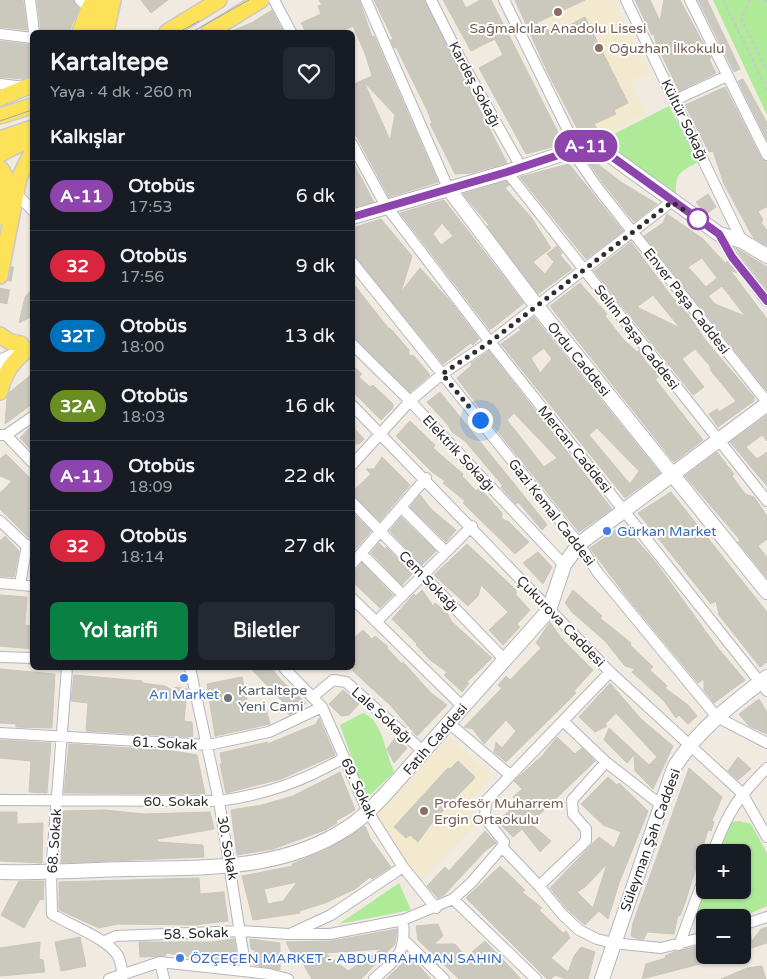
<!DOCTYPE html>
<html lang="tr">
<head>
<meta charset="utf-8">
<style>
  :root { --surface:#171b24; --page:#242831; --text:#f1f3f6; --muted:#9ea1a6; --line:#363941; --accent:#0b8043 }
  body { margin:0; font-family:"Varela Round",sans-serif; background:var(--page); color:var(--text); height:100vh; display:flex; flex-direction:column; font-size:19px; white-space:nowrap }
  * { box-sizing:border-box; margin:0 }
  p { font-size:16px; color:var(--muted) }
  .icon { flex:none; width:28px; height:28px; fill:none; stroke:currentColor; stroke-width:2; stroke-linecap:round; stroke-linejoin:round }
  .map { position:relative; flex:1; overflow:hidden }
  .sheet { position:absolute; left:30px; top:30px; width:325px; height:640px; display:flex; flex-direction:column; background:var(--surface); border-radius:8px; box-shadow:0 1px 4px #0004 }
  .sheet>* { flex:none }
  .badge { padding:0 10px; border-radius:16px; font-size:18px; line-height:32px }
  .controls { position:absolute; left:696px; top:844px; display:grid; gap:10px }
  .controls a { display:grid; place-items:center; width:55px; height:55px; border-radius:8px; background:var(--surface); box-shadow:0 1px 4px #0004; font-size:25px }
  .you { position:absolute; width:25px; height:25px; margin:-12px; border:4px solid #fff; border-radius:50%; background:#1a73e8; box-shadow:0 0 0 8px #1a73e833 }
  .map>.badge { position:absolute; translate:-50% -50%; box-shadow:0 0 0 2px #fff }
  h2 { padding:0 20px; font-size:19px; line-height:45px }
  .round { display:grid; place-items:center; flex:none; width:52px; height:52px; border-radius:8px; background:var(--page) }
  .head { display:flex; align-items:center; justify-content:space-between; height:85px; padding:0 20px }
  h1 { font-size:24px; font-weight:800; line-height:38px }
  .button { display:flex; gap:10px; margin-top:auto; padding:10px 20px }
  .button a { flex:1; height:58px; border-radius:8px; background:var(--accent); color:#fff; font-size:20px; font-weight:800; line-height:58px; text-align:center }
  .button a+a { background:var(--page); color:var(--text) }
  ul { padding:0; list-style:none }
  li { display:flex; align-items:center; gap:15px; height:70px; padding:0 20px; border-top:1px solid var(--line) }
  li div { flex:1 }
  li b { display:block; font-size:19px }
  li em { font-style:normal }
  li .badge { min-width:55px; font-weight:700; text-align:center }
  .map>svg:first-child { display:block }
</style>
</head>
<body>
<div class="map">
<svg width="767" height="979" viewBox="0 0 767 979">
  <rect width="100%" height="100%" fill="#f0eae0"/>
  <path fill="#f2e9cf" d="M536 0H613L650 72 631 81 646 113 601 137Z
    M450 737 492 776 464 807 479 822 422 880 400 854 375 816Z"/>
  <path fill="#afea99" d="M713 0H767V115Z
    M669 106 698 162C680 172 675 173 676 196L603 145 608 137Z
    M363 713C382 719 386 754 394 772L366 799 340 725Z
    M740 821 751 824 767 853V906L742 917 705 918 703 921 698 916V907L705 888 742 890V852H718L729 822Z
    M399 883 411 910 339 924Z"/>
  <path fill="#cbc8be" stroke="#ccc6b9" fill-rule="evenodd" d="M0 0H23L27 30 0 27Z
    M37 0H73L79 8 69 32H41Z
    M141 0H168L151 13Z
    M319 0H359L372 37 374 36 438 182 389 197 352 128V85L372 76 365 53 353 26 340 32H306L301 23 321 14 318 6 322 5ZM364 82 395 115 390 140Z
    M374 0H424L507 163 471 173 455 174 430 124 432 123 428 112 396 47 394 48 391 40 393 39Z
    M443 0H462L466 8 480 0H491L564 144 526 154 479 68 503 55 495 39 471 51Z
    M515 0H585L536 23 554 33 585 17 628 103 614 110 616 114 594 124 599 132 582 138 548 73Z
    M635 0H650L660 21 664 0H680L711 58 709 59 716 73 679 91 656 43 654 34 652 35Z
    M698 0H707L740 69 734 72Z
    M272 10 283 32H230L253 22Z
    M0 41 32 45V76L23 79 0 77Z
    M743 79 767 123V140L738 81Z
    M725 87 761 158 767 162V207L758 211 763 220 761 223 767 230V246L754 238 750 232 724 184 713 151 709 152 685 105Z
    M586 155 621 182 657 204 634 222 603 183 584 156Z
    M352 161 374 202 352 208Z
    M569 164 623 231 586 259 520 177Z
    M506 181 509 185 505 188 531 217 551 248 533 262 545 274 554 262 547 254 557 246 562 253 560 255 572 269 538 294 487 226 489 225 463 194Z
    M708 194 716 207 706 214 696 202Z
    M444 200 524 303 490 330 400 213ZM442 223 453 236 441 245 433 234Z
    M667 214 703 239 726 264 727 261 737 273 730 270 767 319V391L644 236 663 223ZM702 258 717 278 706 287 688 267ZM722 286 745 316 715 304 708 296Z
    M381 219 412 256 401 292 420 268 450 301 479 339 473 345 471 343 443 364 352 253V228Z
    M631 242 672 297 685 310 706 341 754 397V401L718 427 709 414 717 409 719 412 736 401 711 371 710 366 695 349 682 359 704 387 693 395 594 271ZM653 295 680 328 637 307Z
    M736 248 767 267V290L739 253Z
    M352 282 389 329 390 328 409 350V355L414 356 430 375 410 392 352 337Z
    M580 283 601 307 607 314 605 316 623 339 637 352 639 350 646 362 660 376 655 379 703 440 674 462 550 306Z
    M32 289V316L19 323 25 297Z
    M534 317 660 473 625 498 501 344 521 330 519 328ZM544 348 552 359 540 373 531 358ZM597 428 639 471 630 484 589 435Z
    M489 351 612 509 579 532 490 422 457 378 472 365 471 363ZM514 413 557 458 544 467 507 420Z
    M352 365 362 374 359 377 370 387 373 385 393 404V408L381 420 352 391Z
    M32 374V404L5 424 7 399 10 392Z
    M440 392 545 522 547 525 542 530 518 502 516 504 507 494 501 487 503 486 465 441 452 432 448 425 427 402Z
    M767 415V441L762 435 746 447 757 459 767 452V486L730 442Z
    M410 421 435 445 433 448 463 474 462 476 476 491 479 488 487 496 502 513V519L509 522 529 542 515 554 463 503 465 501 443 483 445 481 432 472 396 436Z
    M32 425V451L20 438Z
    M352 426 364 439 359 444H352Z
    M717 452 734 474 732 476 745 494 754 497 767 516V539L758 546 767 557V578L738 542 740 540 685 476Z
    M6 454 32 480V541L0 509V493L12 481 0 476V459Z
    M382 457 410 485 380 521 352 495V492L371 474 366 469H374Z
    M671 492 767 612V662L760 667 719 615 716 601 711 604 638 513Z
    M420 495 431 509 456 530 446 542 410 507Z
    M352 512 371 531 352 553Z
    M401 517 436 551 422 565 390 531Z
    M623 525 654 560 717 647 745 680 714 703 704 690V679L698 683 626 596 590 548Z
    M5 536 19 551 14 577 0 576V541Z
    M379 543 386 550V547L412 574 402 585 371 553Z
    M467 544 516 590V595L530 610 517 624 520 627 503 645 489 630 508 612 481 585 478 596 468 606 434 575Z
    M538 552 552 567 543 584 523 563Z
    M362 563 393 595 380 608 352 581V574Z
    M422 590 433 606 435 603 447 613 452 622 492 658 467 682 469 683 462 692 444 675 447 672 430 660 416 645 417 644 392 619 414 594 416 596Z
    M573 590 602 616 600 618 631 643 630 645 653 667 650 670 667 686 665 688 688 705 697 716 688 724 679 715 676 718 664 701 632 672 635 669 625 666 605 641 573 613 565 603Z
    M0 595 27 597 25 625 32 626V649L0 646Z
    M550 622 561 638 593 670 574 691 576 693 506 762 494 752 496 742 502 748 516 731 506 720 484 744 473 729 464 727 502 688 498 685 506 676 510 680 541 648 536 643Z
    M363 630 372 639 375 636 388 647 387 648 402 664 403 662 431 693 447 705 417 736 390 705 353 671 352 640Z
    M250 668H271L282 681 306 703 299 710 289 715 285 709 287 706Z
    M0 669 55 674 52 728 16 727V724L0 723Z
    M74 675 142 681V683L165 686 172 690 176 687 187 689 184 721 192 722 193 737 86 731 88 703 71 701Z
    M242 677 250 713 266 709 270 724 215 736 207 684Z
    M610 683 641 719 673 746 653 789 635 771 634 755 627 763 604 740 609 728 649 765 657 757 616 713 605 724 607 726 595 732 579 717Z
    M343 690 359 704 349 715 341 716 329 704Z
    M759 699 767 712V734L749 726 739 714Z
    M319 718 335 755 281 779 226 793 220 764 222 763 220 753 268 742 265 745 316 724Z
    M557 737 575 754 582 748 595 761 538 816 523 817 551 841 540 852 522 829 513 837 500 824V819L518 803 513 797 522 789 514 781 542 756Z
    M395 738 407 748 394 763 387 749Z
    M0 740 51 743 47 793 29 792 31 761 0 758Z
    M69 744 173 751 197 755 205 794 64 793Z
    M738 757 751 769 738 780 728 771Z
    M458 761 475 777 473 780 434 820 418 842 410 835 406 838 394 827 445 771 448 768 450 769Z
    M689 768 722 797 712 821 714 822 711 831 708 830 685 903 680 916 678 915 674 934 647 932 644 939H638L631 936 633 923Z
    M340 772 355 810 336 821 337 823 325 830 273 849 237 855 231 810 262 805 293 796Z
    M608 777 617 785 619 783 648 811 619 883 608 919 599 911 585 925 567 909 550 888 599 837 614 848 621 832 603 825 581 804ZM607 864 593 908 577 892 585 887Z
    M104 810 145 814 210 812 214 829 157 839 158 842 203 845 204 857 61 863 63 811Z
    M0 812H17V824L43 823 42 863 0 861Z
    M365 826 370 838 391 867 372 879 370 877 355 889 325 903 299 911 300 913 253 920 242 876 293 866 292 864 326 850ZM297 882 283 901 268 904 264 889Z
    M485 831 496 843 485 851 444 895 438 898 427 886 445 867 449 871Z
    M500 866 525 890 522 892 542 908 539 910 558 928 563 933 566 931 570 938 551 958 568 972 574 956 581 947 595 952 588 979H566L555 975 551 979H547L466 898Z
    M199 878 200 894 224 892 228 921 194 925 118 924 99 928 59 910V882Z
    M19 881H44L43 900 40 899 24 928 1 915Z
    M438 924 443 936 434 944H455L466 957 485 941 521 979H459L418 940 416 926Z
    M767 927V943L742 951V934L750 932 752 941 761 929Z
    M397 929 395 944 361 979H312L302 962 295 960 286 942 331 941ZM382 949 348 971 325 953Z
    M80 937 86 966 61 971 55 942Z
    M234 939 238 964 166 953 165 956 140 957 139 942H211Z
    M250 939 280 943V970L254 965 255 950 251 949Z
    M40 942 39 959 43 960 45 972 0 976V948Z
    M705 944V957L700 964 642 979 646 964 666 958 665 956 674 952Z
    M410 956 431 979H386L403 963Z
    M762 966 766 979H721L747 968Z"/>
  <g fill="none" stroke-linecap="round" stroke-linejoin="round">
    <path stroke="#c9c4bc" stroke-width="15" stroke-dasharray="15 8" stroke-linecap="butt" d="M0 303 7 263"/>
    <g stroke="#b4b5c2" stroke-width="12">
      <path id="street" d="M30 0 34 32
        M80 0 89 8
        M274 0 291 32
        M366 0 448 188
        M431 0 462 62 521 167
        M504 0 577 149
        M626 0 742 241
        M690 0 767 155
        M0 34 32 38
        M0 84 24 87
        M675 100 727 76
        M352 144 386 206 490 342 767 691
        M572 151 597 187 767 402
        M507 172 767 501
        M16 193 32 210
        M719 234 733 257 767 301
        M352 262 579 544 598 573 717 717 767 743
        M352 344 410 401 564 565
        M352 405 610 672 742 793 767 837
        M0 435H6L32 462
        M6 435 32 417
        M352 465 410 401 442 374 490 342 671 202
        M352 502 505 660
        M401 507 446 552
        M0 521 32 551
        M362 554 403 595
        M352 564 426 478
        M0 583 32 586
        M20 584 27 545
        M352 598 463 707
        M376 622 472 526
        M0 657 32 658
        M67 668 51 873 52 914C71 926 107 938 118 956 121 962 122 970 123 976
        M190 668 219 801 246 971
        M284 668 322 707 368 812 403 867 436 908
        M314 696 333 680 346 682 424 752
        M563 721 606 762 661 805
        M450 724 510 775
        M0 733 208 745 269 732 322 707
        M0 800 219 801C268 794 301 782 344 758
        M502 847 539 886 562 914 579 930 597 939 613 943 661 948 705 937
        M502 847 504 842 485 818 486 801 610 672
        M713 852C728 812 737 798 767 768
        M539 886 586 841V829L573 814 572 800 606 762
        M453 899 536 979
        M742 925 767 917
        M292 933 331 915 403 867
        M105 941 116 936 241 931 288 934H330L403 920
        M405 941 444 979
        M679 945 705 875
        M160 962 164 979
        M109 979 160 962 269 974 288 979
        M374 979C398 957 406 954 403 920L453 899 471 883 502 847"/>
    </g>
    <g stroke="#b4b5c2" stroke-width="16">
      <path id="secondary" d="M448 188 536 305 767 592
        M352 217 507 172 589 145 600 148 719 234 742 241 767 256
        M0 362 22 352
        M0 872C42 873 84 870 126 869 201 867 281 872 347 828 363 818 376 804 389 790L549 610 564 565 579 544 767 404
        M602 979 674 768C697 730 732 704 767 677"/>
    </g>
    <g stroke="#c9c9c9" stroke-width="18">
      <path id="primary" d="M80 32 89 8 94 0
        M93 32 100 0
        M106 32 113 0
        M167 32 219 0
        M209 32 261 0
        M0 98 32 85
        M0 116 32 106
        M0 139 32 128
        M0 154 32 138
        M0 168C11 179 3 203 1 217
        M0 276 19 178 32 152
        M0 335 10 342 21 344
        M0 392C4 373 12 362 27 350"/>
    </g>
    <path stroke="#c9c9c9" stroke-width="2" stroke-dasharray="4 2.5" stroke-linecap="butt" d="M723 0 767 89
      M750 0 741 18 767 70
      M764 0 767 1"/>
    <use href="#street" stroke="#fff" stroke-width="10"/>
    <use href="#secondary" stroke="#fff" stroke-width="14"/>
    <use href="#primary" stroke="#fce159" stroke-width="15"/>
    <path stroke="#a1a3b9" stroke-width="1" d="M179 32 199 21
      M192 32 249 0
      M0 121 32 110"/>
  </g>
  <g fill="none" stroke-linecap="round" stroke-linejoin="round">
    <g stroke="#fff" stroke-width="11">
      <path id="line" d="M352 217 507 172 589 145 600 148 719 234 732 257 767 301"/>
    </g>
    <use href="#line" stroke="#8e44ad" stroke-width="8"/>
    <path stroke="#2e2e2e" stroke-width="5" stroke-dasharray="0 9" d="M480 420 442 374 490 342 672 202 698 219"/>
  </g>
  <g fill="#8d6e63" stroke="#fff" stroke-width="2">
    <circle cx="558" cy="12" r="5"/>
    <circle cx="599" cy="48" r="5"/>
    <circle cx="424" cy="811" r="5"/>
  </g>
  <circle fill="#fff" stroke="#8e44ad" stroke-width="2.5" cx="698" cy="219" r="10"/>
  <g fill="#3f7fe0" stroke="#fff" stroke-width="2">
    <circle cx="607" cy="531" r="5"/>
    <circle cx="184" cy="678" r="5"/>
    <circle cx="180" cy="958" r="5"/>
  </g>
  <circle fill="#6b7280" stroke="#fff" stroke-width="2" cx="228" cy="698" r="5"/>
  <g text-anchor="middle" stroke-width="4" stroke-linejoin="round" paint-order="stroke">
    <g font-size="14" fill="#785e54" stroke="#fff" text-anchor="start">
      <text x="558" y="33" text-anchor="middle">Sağmalcılar Anadolu Lisesi</text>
      <text x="609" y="53">Oğuzhan İlkokulu</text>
      <text x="434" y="808">Profesör Muharrem<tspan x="434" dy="16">Ergin Ortaokulu</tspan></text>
    </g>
    <g font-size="14" fill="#2e2e2e" stroke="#fff">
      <text transform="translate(475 84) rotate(62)" y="5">Kardeş Sokağı</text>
      <text transform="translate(685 120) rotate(64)" y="5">Kültür Sokağı</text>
      <text transform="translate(687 301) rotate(52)" y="5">Enver Paşa Caddesi</text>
      <text transform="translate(637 337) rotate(52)" y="5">Selim Paşa Caddesi</text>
      <text transform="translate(579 359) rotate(51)" y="5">Ordu Caddesi</text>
      <text transform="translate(575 449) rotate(51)" y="5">Mercan Caddesi</text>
      <text transform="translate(459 453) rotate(47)" y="5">Elektrik Sokağı</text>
      <text transform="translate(552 512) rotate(52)" y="5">Gazi Kemal Caddesi</text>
      <text transform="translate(429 581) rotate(46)" y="5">Cem Sokağı</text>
      <text transform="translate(561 621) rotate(46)" y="5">Çukurova Caddesi</text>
      <text transform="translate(382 715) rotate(42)" y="5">Lale Sokağı</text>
      <text transform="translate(435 739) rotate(-49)" y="5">Fatih Caddesi</text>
      <text transform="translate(165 743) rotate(3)" y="5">61. Sokak</text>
      <text transform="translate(359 788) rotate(65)" y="5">69. Sokak</text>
      <text x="176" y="806">60. Sokak</text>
      <text transform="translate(650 840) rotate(-70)" y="5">Süleyman Şah Caddesi</text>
      <text transform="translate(54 841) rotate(-86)" y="5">68. Sokak</text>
      <text transform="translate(228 848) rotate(80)" y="5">30. Sokak</text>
      <text transform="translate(196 933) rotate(-2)" y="5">58. Sokak</text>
    </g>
    <g font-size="14" fill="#366cbe" stroke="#fff" text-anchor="start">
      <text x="617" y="536">Gürkan Market</text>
      <text x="184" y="699" text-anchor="middle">Arı Market</text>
      <text x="190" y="963">ÖZÇEÇEN MARKET - ABDURRAHMAN SAHIN</text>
    </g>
    <g font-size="14" fill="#5b616d" stroke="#fff" text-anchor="start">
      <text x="238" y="695">Kartaltepe<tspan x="238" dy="16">Yeni Cami</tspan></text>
    </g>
  </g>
</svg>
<div class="controls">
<a>+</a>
<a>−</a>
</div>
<div class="you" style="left:480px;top:420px"></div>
<b class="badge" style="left:586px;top:146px;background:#8e44ad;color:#fff">A-11</b>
<section class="sheet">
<div class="head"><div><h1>Kartaltepe</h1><p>Yaya · 4 dk · 260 m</p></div><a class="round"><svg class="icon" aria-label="heart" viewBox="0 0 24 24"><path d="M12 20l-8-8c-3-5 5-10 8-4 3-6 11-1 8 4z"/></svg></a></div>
<h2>Kalkışlar</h2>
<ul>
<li><span class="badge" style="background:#8e44ad;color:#fff">A-11</span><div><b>Otobüs</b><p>17:53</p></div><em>6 dk</em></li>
<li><span class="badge" style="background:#d7263d;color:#fff">32</span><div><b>Otobüs</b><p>17:56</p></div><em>9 dk</em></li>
<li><span class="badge" style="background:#0072bc;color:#fff">32T</span><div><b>Otobüs</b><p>18:00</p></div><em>13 dk</em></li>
<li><span class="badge" style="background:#6b8e23;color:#fff">32A</span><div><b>Otobüs</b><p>18:03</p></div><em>16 dk</em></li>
<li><span class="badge" style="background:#8e44ad;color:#fff">A-11</span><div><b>Otobüs</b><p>18:09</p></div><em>22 dk</em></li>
<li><span class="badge" style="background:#d7263d;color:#fff">32</span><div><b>Otobüs</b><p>18:14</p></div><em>27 dk</em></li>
</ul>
<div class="button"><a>Yol tarifi</a><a>Biletler</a></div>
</section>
</div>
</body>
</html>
